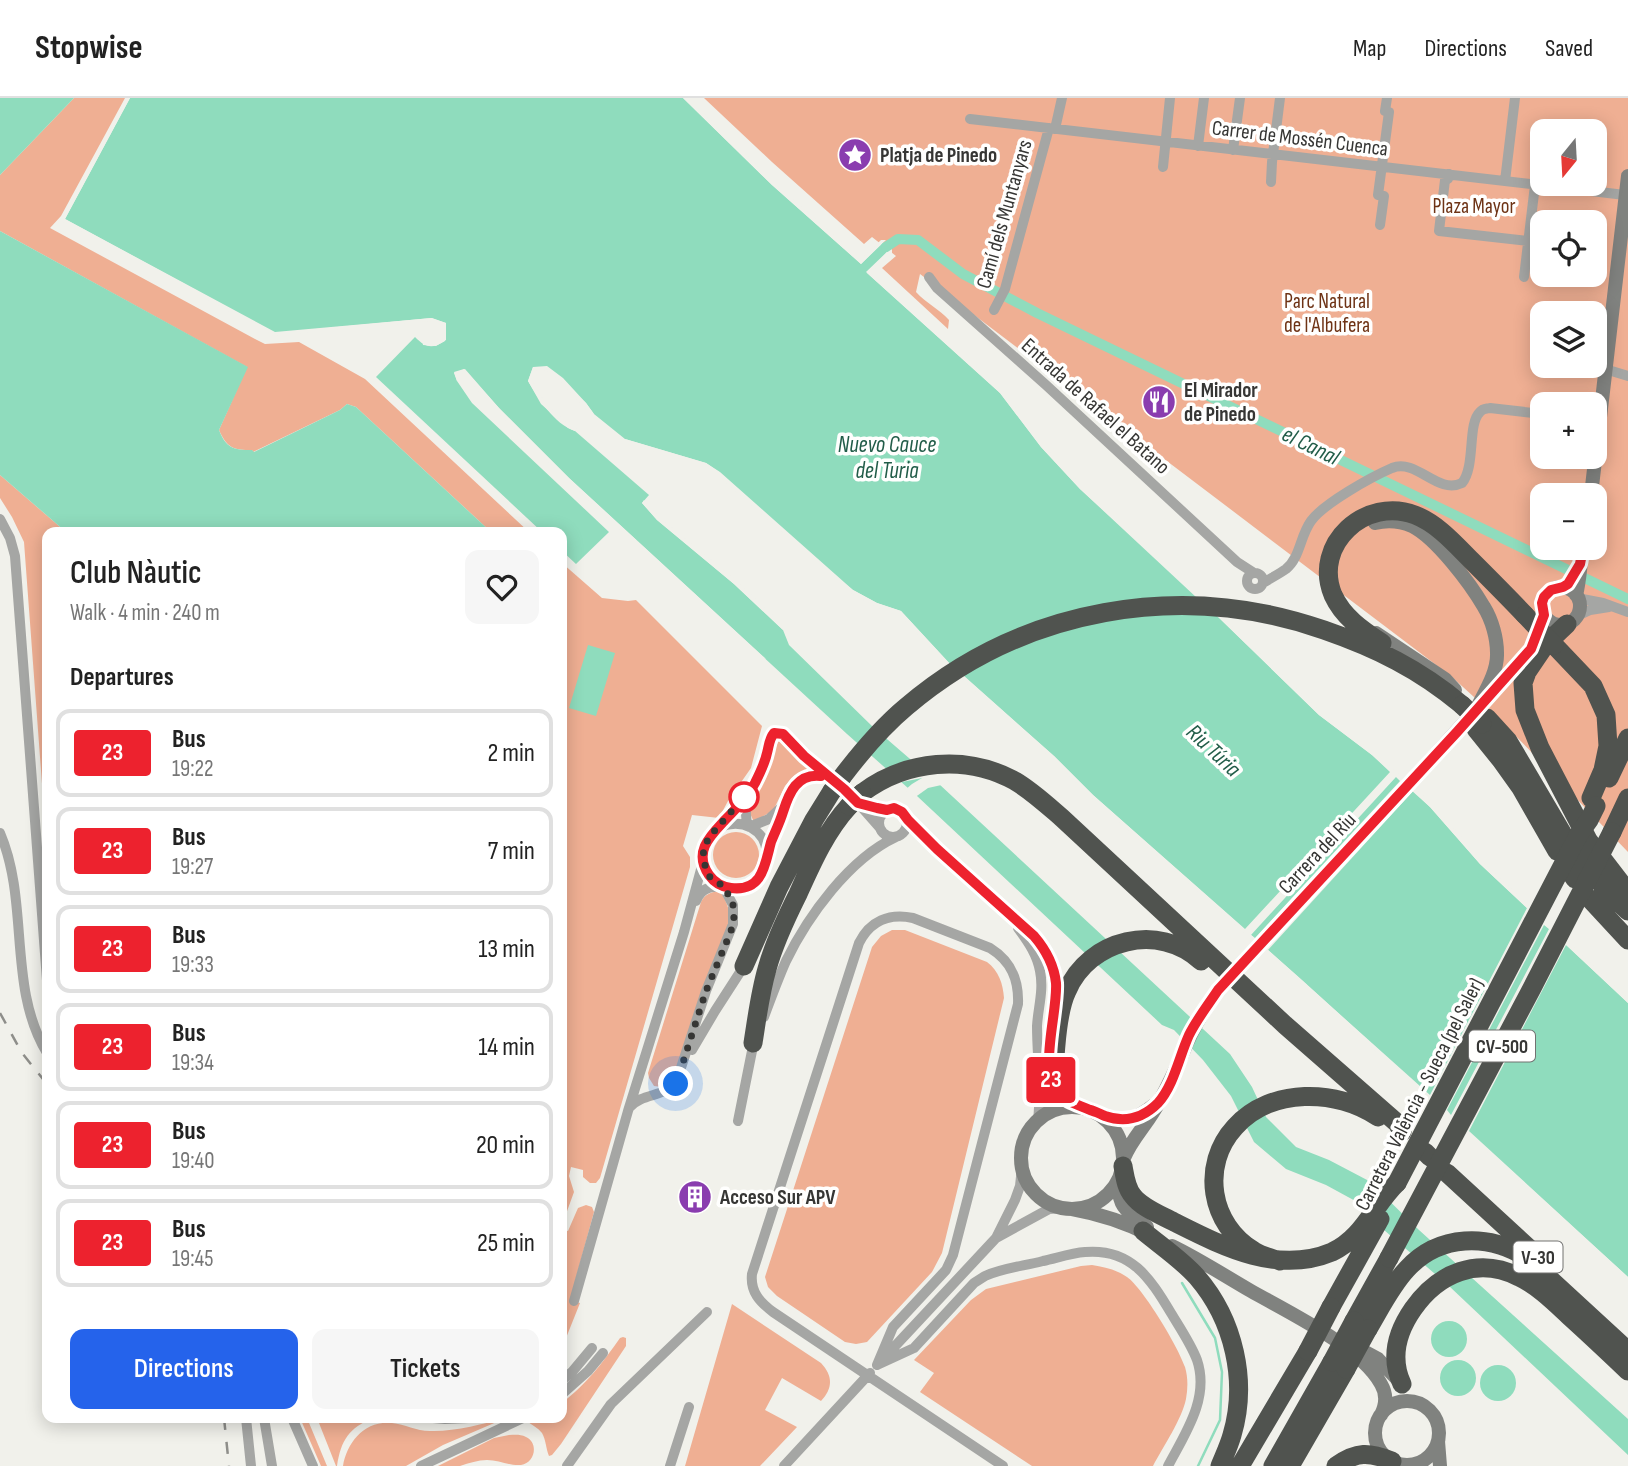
<!DOCTYPE html>
<html lang="en">
<head>
<meta charset="utf-8">
<style>
  :root { --surface:#fff; --page:#f6f6f6; --text:#222; --muted:#767676; --line:#e0e0e0; --accent:#2563eb }
  body { margin:0; font-family:"Sofia Sans Condensed",sans-serif; background:var(--page); color:var(--text); height:100vh; display:flex; flex-direction:column; font-size:26px; white-space:nowrap }
  * { box-sizing:border-box; margin:0 }
  p { font-size:23px; color:var(--muted) }
  .icon { flex:none; width:38px; height:38px; fill:none; stroke:currentColor; stroke-width:2; stroke-linecap:round; stroke-linejoin:round }
  .map { position:relative; flex:1; overflow:hidden }
  .sheet { position:absolute; left:42px; top:429px; width:525px; height:896px; display:flex; flex-direction:column; background:var(--surface); border-radius:14px; box-shadow:0 4px 18px #0003 }
  .sheet>* { flex:none }
  .badge { padding:0 14px; border-radius:5px; font-size:24px; line-height:46px }
  .needle { width:46px; rotate:198deg }
  .controls { position:absolute; left:1530px; top:21px; display:grid; gap:14px }
  .controls a { display:grid; place-items:center; width:77px; height:77px; border-radius:14px; background:var(--surface); box-shadow:0 4px 18px #0003; font-size:35px }
  .you { position:absolute; width:35px; height:35px; margin:-18px; border:5px solid #fff; border-radius:50%; background:#1a73e8; box-shadow:0 0 0 10px #1a73e833 }
  .map>.badge { position:absolute; translate:-50% -50%; box-shadow:0 0 0 4px #fff }
  h2 { padding:0 28px; font-size:26px; line-height:63px }
  .round { display:grid; place-items:center; flex:none; width:74px; height:74px; border-radius:14px; background:var(--page) }
  .summary { display:flex; align-items:center; justify-content:space-between; height:119px; padding:0 28px }
  h1 { font-size:33px; font-weight:600; line-height:52px }
  .button { display:flex; gap:14px; margin-top:auto; padding:14px 28px }
  .button a { flex:1; height:80px; border-radius:14px; background:var(--accent); color:#fff; font-size:28px; font-weight:600; line-height:80px; text-align:center }
  .button a+a { background:var(--page); color:var(--text) }
  ul { padding:0; list-style:none }
  li { display:flex; align-items:center; gap:21px; height:88px; margin:0 14px 10px; padding:0 14px; border:4px solid var(--line); border-radius:14px }
  li div { flex:1 }
  li b { display:block; font-size:26px }
  li em { font-style:normal }
  li .badge { min-width:77px; font-weight:700; text-align:center }
  header { display:flex; align-items:center; gap:42px; box-sizing:border-box; height:98px; padding:0 35px; background:var(--surface); border-bottom:2px solid var(--line) }
  header strong { font-size:33px }
  nav { display:flex; gap:38px; margin-inline-start:auto; font-size:24px }
  .map>svg:first-child { display:block }
</style>
</head>
<body>
<header>
<strong>Stopwise</strong>
<nav><a>Map</a><a>Directions</a><a>Saved</a></nav>
</header>
<div class="map">
<svg width="1628" height="1368" viewBox="0 0 1628 1368">
  <rect width="100%" height="100%" fill="#f1f1eb"/>
  <path fill="#efaf93" fill-rule="evenodd" d="M74 0H125L61 118 50 130 255 241 265 246 299 244 365 281 529 434H491L356 309 347 306 340 312 253 354 252 352C233 352 227 350 219 332L247 269 0 133V77Z
    M704 0H1628V754L1508 630 1452 579 920 176 916 194C926 205 939 211 949 222L948 231 882 170 896 158 872 139 864 146 772 64ZM1542 33H1594V86H1542ZM1542 124H1594V177H1542ZM1542 215H1594V268H1542ZM1542 306H1594V359H1542ZM1542 397H1594V450H1542Z
    M0 377 66 434H47V753L24 444 12 419 0 400Z
    M562 465 602 500 628 503 636 502 762 628 751 670 728 703 719 720 692 717 683 748 690 759V769L600 1080 596 1085H590L583 1079V1072L571 1069 569 1078 574 1094 562 1127Z
    M779 640H782L813 671 802 674 794 678 785 688 773 713 756 722H753L750 715 754 699 760 691 766 680Z
    M713 757a23 23 0 1 1 46 0a23 23 0 1 1-46 0Z
    M720 793C727 804 730 812 730 824L671 985 662 989 654 988 649 980 648 975 701 804C705 796 711 794 720 793Z
    M892 832H905L987 864C999 873 1003 886 1004 900L942 1155 932 1174 867 1244 856 1246 845 1244 777 1198 768 1189 765 1179 872 849 881 838Z
    M586 1107 592 1109 594 1114 570 1202 580 1205 562 1250V1131L568 1133 578 1110Z
    M1092 1167C1105 1169 1117 1172 1127 1179 1143 1190 1179 1250 1185 1269 1188 1279 1188 1290 1186 1301 1182 1321 1163 1349 1153 1368H1032L920 1294 934 1275 914 1262 971 1202 986 1191 1081 1168Z
    M732 1206 821 1265C833 1278 833 1290 821 1303L782 1280 765 1312 797 1329 760 1368H685Z
    M623 1239 626 1240V1248L561 1346 552 1357 549 1358C546 1351 546 1342 542 1335 538 1330 532 1327 528 1324L539 1320H562V1305C587 1285 601 1267 620 1240Z
    M300 1320H307L327 1368H321Z
    M317 1320H373C349 1330 341 1342 337 1368H336Z
    M506 1320 443 1347 406 1368H343C347 1344 365 1322 392 1325 405 1326 416 1333 430 1333 453 1334 483 1326 506 1320Z
    M509 1337C515 1337 520 1336 526 1339 539 1345 535 1365 521 1367 509 1368 499 1362 487 1362 478 1362 469 1365 460 1368 453 1368 445 1368 438 1368L494 1340Z"/>
  <path fill="#8fdcbd" d="M0 0H74L0 77Z
    M130 0H683L772 87 861 166 883 144 889 152 867 175 1000 295 1041 349 1080 391 1178 480 1319 617 1372 657 1430 709 1480 766 1628 905V1179L1302 882 1093 697 1054 658 950 566 901 513 877 505 853 492 720 374 706 365 625 341 594 316 586 305 547 269H533L528 283C538 300 554 326 575 333L649 397 642 405 657 422 734 486 783 532 789 547 873 629 939 686 1230 956 1252 989 1266 1019 1296 1049 1329 1062 1369 1083 1419 1132 1628 1321V1357L1449 1188 1384 1132 1359 1105 1326 1087 1286 1071 1254 1044 1231 998 1203 962 1174 932 1162 927 917 698 847 636 569 380 499 310 465 271 454 275 457 283 472 305 609 434 576 466 562 453V434H542L376 279 415 239C426 250 432 251 445 243L446 225 431 220 275 235 65 121Z
    M0 133 248 269 219 332C226 350 233 352 252 352L254 354 340 312 347 306 356 309 491 434H66L0 377Z
    M588 547 615 555 596 618 569 610Z
    M1431 1241a18 18 0 1 1 36 0a18 18 0 1 1-36 0Z
    M1440 1280a18 18 0 1 1 36 0a18 18 0 1 1-36 0Z
    M1480 1285a18 18 0 1 1 36 0a18 18 0 1 1-36 0Z"/>
  <path fill="#f1f1eb" fill-rule="evenodd" d="M126 0H130L65 121 275 234 432 220 446 225V242L436 248 423 247 422 241 425 244 435 245 442 241V227L431 223 274 238 63 124 62 119Z
    M683 0H688L774 84 861 161 881 142H886L861 166 772 87Z
    M892 151V155L872 174 1003 293 1044 347 1082 388 1180 478 1321 614 1375 655 1433 706 1482 763 1628 900V905L1566 847 1469 1033 1628 1179V1182L1299 884 1091 699 1052 661 948 569 899 516 876 509 851 495 818 465 853 492 877 505 901 513 951 567 992 544 1014 534 1039 524 1072 514 1129 503 1154 500H1197L1080 391 1041 349 1000 295 866 174 889 152ZM1169 514 1214 515 1319 617 1372 657 1390 674 1245 831 1093 697 1054 658 963 577 996 558 1022 545 1063 531 1113 520ZM1396 679 1400 683 1255 840 1251 837ZM1413 693 1430 709 1480 766 1527 810 1430 997 1268 852ZM1544 827 1549 831 1451 1017 1447 1012Z
    M547 268 563 280 586 305 594 316 587 313 560 283 546 272 535 273 532 282 544 303 569 327 577 330 575 333 568 330 541 306 528 283 533 269Z
    M464 271 499 310 569 380 766 561 756 558 646 456 637 443 622 434 567 382 496 313 463 275 458 276 461 282 457 283 454 274Z
    M625 341 706 365 719 374 816 464 717 377 704 368 628 346Z
    M644 402 659 419 737 483 781 525 783 532 734 486 657 422 642 405Z
    M916 662 946 686 928 690 914 700 905 692 912 686 922 680 897 685 882 672Z"/>
  <g fill="none" stroke-linecap="round" stroke-linejoin="round">
    <path stroke="#8fdcbd" stroke-width="2.5" d="M1182 1185 1215 1240 1222 1274 1220 1322 1198 1368"/>
    <path stroke="#8fdcbd" stroke-width="10" d="M886 149 898 141 918 142 963 176 1037 215 1628 501"/>
    <path stroke="#a5a6a4" stroke-width="10" d="M970 21 1625 97
      M1055 31 1062 0
      M1198 48 1204 0
      M1233 52 1240 0
      M1163 69 1170 0
      M1449 76 1448 81 1445 82 1439 133 1528 143
      M1505 83 1515 0
      M1271 84 1272 64 1280 0
      M1380 127 1384 98 1378 97 1389 14 1385 13 1387 0
      M929 179 937 190 1046 287 1237 464 1254 475
      M1524 179 1535 87
      M994 212 1005 191 1049 30
      M1605 271 1628 278
      M0 421 10 440 15 458 47 882
      M1247 483a8 8 0 1 1 16 0a8 8 0 1 1-16 0Z
      M1263 485C1271 480 1279 476 1286 471 1300 460 1300 438 1311 423 1323 406 1371 379 1392 370 1417 360 1437 397 1462 385 1476 368 1467 326 1480 314 1483 310 1486 311 1490 310L1542 316
      M1577 500 1603 505 1628 514
      M1575 519 1590 512 1609 509
      M879 725a14 14 0 1 1 28 0a14 14 0 1 1-28 0Z
      M908 722C938 753 970 782 1002 811 1017 824 1035 835 1045 852 1056 870 1057 889 1055 910
      M748 728C741 707 753 691 761 673 766 662 769 650 771 639L777 635 786 637 804 658 850 696 880 730
      M720 729C742 720 765 731 767 755
      M749 729 769 721 784 707
      M0 735C30 805 7 889 47 955
      M722 787C703 776 697 754 711 736 716 730 722 726 727 720 734 712 741 703 748 695
      M696 803C708 771 746 808 764 772 768 765 768 758 770 751 773 738 779 727 783 714 792 686 800 671 833 682
      M1018 830C1028 844 1037 856 1040 873 1044 892 1038 910 1037 928 1037 959 1042 990 1038 1022
      M764 919C771 900 778 881 786 863 808 818 849 761 896 739
      M692 952 715 913 744 868
      M1052 985C1057 998 1068 1003 1081 1009
      M630 1009C643 994 667 1000 677 982L706 893 733 826V807L723 788
      M738 1023 754 943
      M996 1140 1049 1111 1064 1110
      M574 1203 628 1013 684 834 703 764
      M883 1261 996 1140 1015 1102 1020 1088 1022 1069
      M877 1267 893 1229 946 1172 953 1157 1018 906C1019 881 1011 863 990 850L913 820C889 815 870 823 859 845L752 1176C750 1194 760 1204 773 1214L1003 1368
      M877 1267 914 1250 974 1185 985 1178C1003 1170 1024 1168 1043 1163 1057 1160 1071 1155 1085 1154 1131 1150 1150 1180 1171 1215 1180 1230 1191 1246 1197 1262 1210 1300 1185 1336 1168 1368
      M562 1282 572 1274 592 1250
      M562 1296 588 1273 603 1255
      M246 1320 251 1368
      M264 1320 272 1368
      M292 1320 313 1368
      M433 1320 445 1321 469 1320
      M421 1368 523 1320
      M567 1368 611 1306 707 1214
      M670 1368 689 1309
      M784 1368 870 1275"/>
    <path stroke="#80827f" stroke-width="14" d="M1591 397 1628 78
      M1375 425C1387 422 1400 423 1412 428 1436 440 1470 485 1484 509 1492 522 1497 540 1497 555 1498 576 1482 598 1474 616
      M1542 508a19 19 0 1 1 38 0a19 19 0 1 1-38 0Z
      M1576 497C1580 482 1580 466 1583 450
      M1376 535 1445 581 1455 592
      M1423 670 1531 551 1544 539
      M1021 1060a51 51 0 1 1 102 0a51 51 0 1 1-102 0Z
      M1103 1017C1126 1025 1135 1022 1154 1007
      M1124 1060C1130 1045 1139 1035 1148 1022 1162 1002 1172 979 1182 957
      M1120 1081C1115 1107 1128 1115 1147 1129
      M1072 1111C1100 1116 1125 1124 1150 1137
      M1172 1148C1199 1161 1225 1178 1251 1193 1288 1214 1361 1249 1381 1286 1387 1296 1386 1307 1381 1317
      M1352 1247 1378 1261 1399 1283
      M1375 1335a32 32 0 1 1 64 0a32 32 0 1 1-64 0Z
      M1438 1343 1440 1368"/>
    <path stroke="#50534f" stroke-width="19" d="M1567 526 1546 546 1527 574 1523 585 1525 612 1540 650 1588 742 1628 794
      M1382 545C1362 532 1343 519 1333 497 1312 446 1366 398 1415 417 1438 426 1455 446 1473 464 1490 481 1508 499 1525 517
      M1554 547 1593 588 1606 617 1608 648 1603 672 1591 700
      M1487 620 1508 643 1564 738 1582 763 1607 793 1628 813
      M1476 631 1501 662 1521 690 1557 753
      M842 679C861 654 882 629 906 609 1022 510 1180 482 1324 532 1376 550 1419 571 1462 607
      M1609 680 1628 640
      M862 695C906 662 966 656 1015 683 1032 693 1047 707 1062 720L1285 927 1397 1025 1402 1034
      M1612 734 1628 700
      M1571 775 1575 781
      M1590 801 1628 842
      M744 868 779 789 814 722 832 693
      M753 945C757 920 760 895 767 871 774 845 786 820 798 796 812 765 826 733 849 708
      M1053 988C1055 962 1056 916 1067 893 1089 841 1159 824 1201 863
      M1425 1054 1430 1059
      M1123 1068C1125 1079 1126 1090 1133 1098 1142 1110 1161 1117 1174 1124 1222 1148 1277 1177 1332 1154 1363 1140 1374 1107 1397 1085
      M1447 1075 1534 1155
      M1143 1133C1161 1148 1182 1162 1197 1179 1234 1222 1248 1283 1232 1337 1229 1348 1224 1358 1220 1368
      M1280 1163C1271 1160 1262 1158 1254 1153 1210 1127 1200 1067 1235 1029 1271 989 1337 991 1378 1019
      M1331 1209 1380 1121
      M1354 1223 1389 1160
      M1368 1231C1380 1211 1391 1188 1407 1171 1439 1136 1489 1135 1527 1160L1628 1253
      M1402 1286C1390 1260 1397 1234 1413 1211 1438 1175 1478 1158 1519 1179 1538 1188 1554 1204 1569 1218 1589 1236 1608 1254 1628 1273
      M1240 1368 1308 1253
      M1273 1368 1332 1264
      M1290 1368 1346 1271
      M1336 1368C1357 1353 1369 1354 1392 1363"/>
    <path stroke="#8e8e8a" stroke-width="2.5" stroke-dasharray="12 12" stroke-linecap="butt" d="M0 915 22 955 47 986
      M224 1320 229 1368"/>
    <path stroke="#80827f" stroke-width="14" d="M1182 957C1191 933 1203 913 1218 892L1423 670"/>
    <path stroke="#50534f" stroke-width="19" d="M1525 517 1554 547
      M1462 607 1482 626
      M832 693 842 679
      M849 708 862 695
      M1397 1085 1579 736 1589 722 1596 708
      M1389 1160 1531 892 1612 734
      M1308 1253 1331 1209
      M1332 1264 1354 1223
      M1346 1271 1368 1231"/>
  </g>
  <g fill="none" stroke-linecap="round" stroke-linejoin="round">
    <g stroke="#fff" stroke-width="16">
      <path id="line" d="M821 678C797 675 789 695 783 714 780 724 775 734 771 744 765 766 763 794 731 790 722 789 714 784 709 777 693 754 710 738 725 722 736 711 748 698 755 685 760 675 765 665 767 655 769 648 769 641 774 635L783 636 804 658 844 691 858 705 877 710 887 712 894 710 902 714 908 722 937 751 1034 838C1046 852 1054 867 1056 885 1058 914 1038 972 1058 995 1066 1004 1079 1007 1090 1012 1095 1013 1100 1016 1105 1018 1125 1025 1143 1020 1158 1005 1174 987 1179 959 1189 937 1197 921 1208 907 1218 892L1457 634 1531 551 1544 517 1542 505 1544 499 1551 492 1563 489 1568 486 1580 466 1583 450"/>
    </g>
    <use href="#line" stroke="#ed222e" stroke-width="10"/>
    <path stroke="#363634" stroke-width="7" stroke-dasharray="0 12.6" d="M676 986 706 893 731 833 734 819 733 807 727 794 723 788 710 779 706 772 703 757 705 747 710 738 744 699"/>
  </g>
  <defs>
    <g id="sight-disc" transform="scale(1.75)"><circle r="9.5" fill="#8a3daf" stroke="#fffffe"/><path d="M0-6L1.8-2.2L6-1.7L2.9 1.2L3.7 5.4L0 3.3L-3.7 5.4L-2.9 1.2L-6-1.7L-1.8-2.2Z" fill="#fff"/></g>
    <g id="restaurant-disc" transform="scale(1.75)"><circle r="9.5" fill="#8a3daf" stroke="#fffffe"/><path d="M-5-6h1v4h1v-4h1v4h1v-4h1v5L-1.5 .5V6h-2V.5L-5-1ZM5-6V6H3V1.5H1.5Q1.5-4 5-6Z" fill="#fff"/></g>
    <g id="building-disc" transform="scale(1.75)"><circle r="9.5" fill="#8a3daf" stroke="#fffffe"/><path d="M-4-6H4V6H1V3H-1V6H-4ZM-2.5-4.3h1.7v1.8h-1.7ZM.8-4.3h1.7v1.8H.8ZM-2.5-1h1.7V.8h-1.7ZM.8-1h1.7V.8H.8Z" fill="#fff"/></g>
  </defs>
  <g fill-rule="evenodd">
    <use href="#sight-disc" x="855" y="57"/>
    <use href="#restaurant-disc" x="1159" y="304"/>
    <use href="#building-disc" x="695" y="1099"/>
  </g>
  <circle fill="#fff" stroke="#ed222e" stroke-width="3.5" cx="744" cy="699" r="14"/>
  <g text-anchor="middle" stroke-width="7" stroke-linejoin="round" paint-order="stroke">
    <g fill="#fffffe" stroke="#727271" stroke-width="2">
      <rect x="1469" y="932.5" width="66" height="31" rx="5"/>
      <rect x="1513.5" y="1143.5" width="49" height="31" rx="5"/>
    </g>
    <g font-size="19" font-weight="bold" fill="#363634">
      <text x="1502" y="955">CV-500</text>
      <text x="1538" y="1166">V-30</text>
    </g>
    <g font-size="21" fill="#363634" stroke="#fffffe">
      <text transform="translate(1300 40) rotate(7)" y="7">Carrer de Mossén Cuenca</text>
      <text transform="translate(1004 116) rotate(-74)" y="7">Camí dels Muntanyars</text>
      <text transform="translate(1096 308) rotate(42)" y="7">Entrada de Rafael el Batano</text>
      <text transform="translate(1317 755) rotate(-47)" y="7">Carrera del Riu</text>
      <text transform="translate(1419 996) rotate(-63)" y="7">Carretera València - Sueca (pel Saler)</text>
    </g>
    <g font-size="21" font-weight="bold" fill="#363634" stroke="#fffffe" text-anchor="start">
      <text x="880" y="64">Platja de Pinedo</text>
      <text x="1184" y="299">El Mirador<tspan x="1184" dy="24">de Pinedo</tspan></text>
      <text x="720" y="1106">Acceso Sur APV</text>
    </g>
    <g font-size="21" fill="#6e3315" stroke="#fffffe">
      <text x="1474" y="115">Plaza Mayor</text>
      <text x="1327" y="210">Parc Natural<tspan x="1327" dy="24">de l'Albufera</tspan></text>
    </g>
    <g font-size="23" font-style="italic" fill="#225d49" stroke="#fffffe">
      <text x="887" y="354">Nuevo Cauce<tspan x="887" dy="26">del Turia</tspan></text>
      <text transform="translate(1311 347) rotate(26)" y="8">el Canal</text>
      <text transform="translate(1214 652) rotate(43)" y="8">Riu Túria</text>
    </g>
  </g>
</svg>
<div class="controls">
<a><svg class="needle" viewBox="-14 -14 28 28"><path d="M0-13l5 13h-10z" fill="#e53935"/><path d="M0 13l5-13h-10z" fill="#767676"/></svg></a>
<a><svg class="icon" aria-label="locate" viewBox="0 0 24 24"><circle cx="12" cy="12" r="6"/><path d="M12 2v4M12 18v4M2 12h4M18 12h4"/></svg></a>
<a><svg class="icon" aria-label="layers" viewBox="0 0 24 24"><path d="M12 4l9 5-9 5-9-5zM3 14l9 5 9-5"/></svg></a>
<a>+</a>
<a>−</a>
</div>
<div class="you" style="left:676px;top:986px"></div>
<b class="badge" style="left:1051px;top:982px;background:#ed222e;color:#fff">23</b>
<section class="sheet">
<div class="summary"><div><h1>Club Nàutic</h1><p>Walk · 4 min · 240 m</p></div><a class="round"><svg class="icon" aria-label="heart" viewBox="0 0 24 24"><path d="M12 20l-8-8c-3-5 5-10 8-4 3-6 11-1 8 4z"/></svg></a></div>
<h2>Departures</h2>
<ul>
<li><span class="badge" style="background:#ed222e;color:#fff">23</span><div><b>Bus</b><p>19:22</p></div><em>2 min</em></li>
<li><span class="badge" style="background:#ed222e;color:#fff">23</span><div><b>Bus</b><p>19:27</p></div><em>7 min</em></li>
<li><span class="badge" style="background:#ed222e;color:#fff">23</span><div><b>Bus</b><p>19:33</p></div><em>13 min</em></li>
<li><span class="badge" style="background:#ed222e;color:#fff">23</span><div><b>Bus</b><p>19:34</p></div><em>14 min</em></li>
<li><span class="badge" style="background:#ed222e;color:#fff">23</span><div><b>Bus</b><p>19:40</p></div><em>20 min</em></li>
<li><span class="badge" style="background:#ed222e;color:#fff">23</span><div><b>Bus</b><p>19:45</p></div><em>25 min</em></li>
</ul>
<div class="button"><a>Directions</a><a>Tickets</a></div>
</section>
</div>
</body>
</html>
